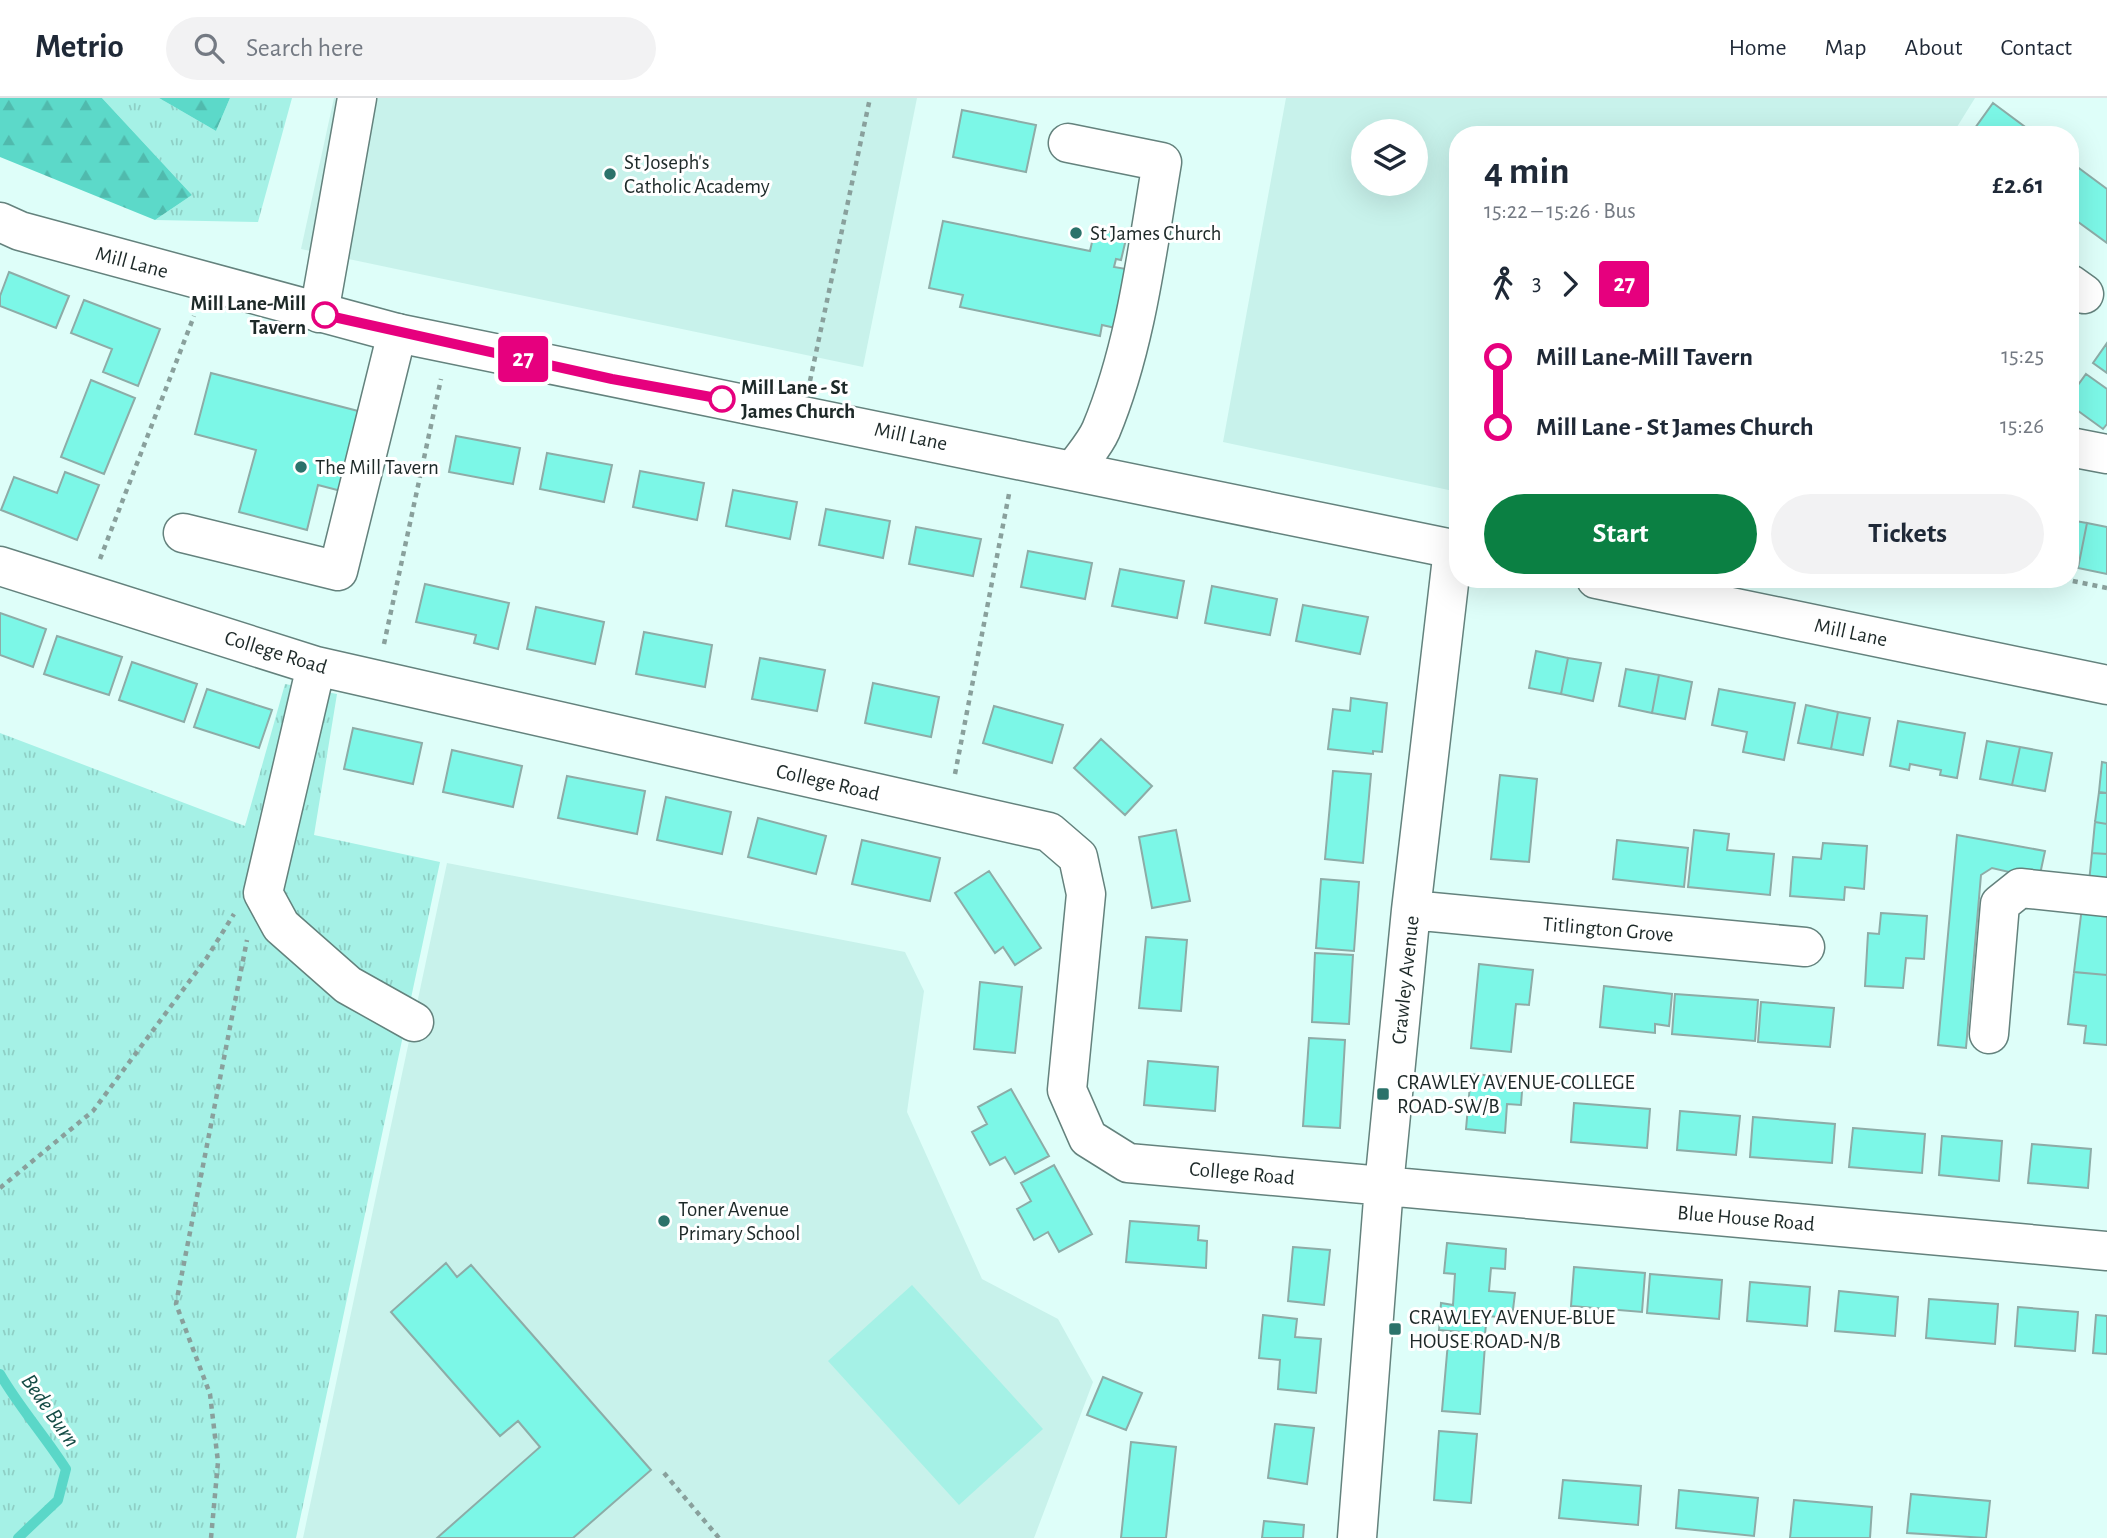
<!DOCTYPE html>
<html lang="en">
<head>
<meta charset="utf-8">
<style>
  :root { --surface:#fff; --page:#f2f2f3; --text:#1f2937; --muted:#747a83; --line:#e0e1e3; --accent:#0b8043 }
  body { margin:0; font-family:"Alegreya Sans",sans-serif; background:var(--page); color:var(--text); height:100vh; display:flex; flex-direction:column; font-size:26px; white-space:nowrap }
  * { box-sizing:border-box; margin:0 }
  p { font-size:23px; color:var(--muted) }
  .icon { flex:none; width:38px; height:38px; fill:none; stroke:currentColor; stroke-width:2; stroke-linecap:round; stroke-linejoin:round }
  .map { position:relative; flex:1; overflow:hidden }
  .side { position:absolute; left:1449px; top:28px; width:630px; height:462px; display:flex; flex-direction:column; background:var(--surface); border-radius:28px; box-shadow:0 7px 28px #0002 }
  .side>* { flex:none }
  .badge { padding:0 14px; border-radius:5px; font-size:24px; line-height:46px }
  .tools { position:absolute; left:1351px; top:21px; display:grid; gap:14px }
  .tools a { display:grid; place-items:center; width:77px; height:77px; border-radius:50%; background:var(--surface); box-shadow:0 7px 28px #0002; font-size:35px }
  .map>.badge { position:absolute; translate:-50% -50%; box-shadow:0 0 0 4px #fff }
  .legs { display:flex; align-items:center; gap:10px; height:77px; padding:0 35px; font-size:23px }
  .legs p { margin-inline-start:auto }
  .overview { display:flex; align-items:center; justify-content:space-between; height:119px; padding:0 35px }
  h1 { font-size:38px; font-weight:700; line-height:52px }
  .primary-button { display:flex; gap:14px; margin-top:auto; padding:14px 35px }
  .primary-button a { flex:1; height:80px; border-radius:42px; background:var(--accent); color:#fff; font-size:28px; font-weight:700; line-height:80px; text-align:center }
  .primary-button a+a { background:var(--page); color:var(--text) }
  ul { padding:0 35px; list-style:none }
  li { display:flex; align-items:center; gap:24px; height:70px; font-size:26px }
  li i { display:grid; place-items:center; width:10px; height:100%; margin:0 9px; background:currentColor }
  li i::after { content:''; width:18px; height:18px; margin:-9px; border:5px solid; border-radius:50%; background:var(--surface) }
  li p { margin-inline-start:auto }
  li:first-child i { background:linear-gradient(#0000 50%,currentColor 0) }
  li:last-child i { background:linear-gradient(currentColor 50%,#0000 0) }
  header { display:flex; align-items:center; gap:42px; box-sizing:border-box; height:98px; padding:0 35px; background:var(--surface); border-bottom:2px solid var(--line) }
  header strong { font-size:33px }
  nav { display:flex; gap:38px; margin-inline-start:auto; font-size:24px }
  .search { width:490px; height:63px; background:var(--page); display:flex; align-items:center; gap:18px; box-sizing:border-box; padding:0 24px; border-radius:38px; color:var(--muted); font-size:26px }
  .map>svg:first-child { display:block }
</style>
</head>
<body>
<header>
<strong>Metrio</strong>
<div class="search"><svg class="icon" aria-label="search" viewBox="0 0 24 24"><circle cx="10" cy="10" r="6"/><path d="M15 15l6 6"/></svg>Search here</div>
<nav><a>Home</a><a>Map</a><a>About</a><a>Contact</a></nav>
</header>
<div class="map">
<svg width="2107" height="1440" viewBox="0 0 2107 1440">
  <defs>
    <pattern id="grass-tufts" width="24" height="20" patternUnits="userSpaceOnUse" patternTransform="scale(1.75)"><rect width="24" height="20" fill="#a5f1e6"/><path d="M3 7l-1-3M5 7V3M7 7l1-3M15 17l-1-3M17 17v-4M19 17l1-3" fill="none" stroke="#8ecfc5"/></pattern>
    <pattern id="forest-firs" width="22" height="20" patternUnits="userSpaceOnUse" patternTransform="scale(1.75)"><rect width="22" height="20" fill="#5cd9c9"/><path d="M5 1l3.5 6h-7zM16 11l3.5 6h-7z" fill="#50baad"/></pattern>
  </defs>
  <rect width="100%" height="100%" fill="#defef9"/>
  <path fill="#c8f2eb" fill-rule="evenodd" d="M334 0H917L863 269 301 151Z
    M1286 0H1975L1952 37H1458V394L1223 344ZM1416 33V86H1363V33Z
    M447 765 905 854 924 893 907 1014 982 1181 1058 1221 1093 1284 1034 1440H303Z"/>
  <path fill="url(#grass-tufts)" d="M102 0H159L216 33 230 0H292L258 124 155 122 192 97Z
    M285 586 337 596 314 737 440 764 296 1440H0V635L245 728Z"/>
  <path fill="url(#forest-firs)" d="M0 0H102L192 97 155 122 0 59Z
    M159 0H230L216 33Z"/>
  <path fill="#a5f1e6" d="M912 1187 1043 1331 959 1407 828 1263Z"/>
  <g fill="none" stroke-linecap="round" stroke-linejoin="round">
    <path stroke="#5ad7c8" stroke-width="10" d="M0 1276C19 1309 45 1338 66 1371L58 1402 18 1440"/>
  </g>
  <path fill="#7cf7e7" stroke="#8daca7" stroke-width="2" d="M1993 5 2036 37H1970Z
    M962 12 1036 27 1026 74 953 59Z
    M2072 65 2107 91V145L2070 118Z
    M943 123 1090 153 1095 131 1127 137 1121 162 1116 161 1114 169 1132 172 1120 231 1102 227 1100 238 960 209 963 197 929 190Z
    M9 174 69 198 56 230 0 208V198Z
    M84 202 160 231 138 288 103 274 112 251 71 235Z
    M2107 245V275L2093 265Z
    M211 275 366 315 345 394 318 387 307 432 239 414 256 352 195 336Z
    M2086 276 2107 291V326L2103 331 2070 307V298Z
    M91 282 135 300 104 376 61 359Z
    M456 338 520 350 513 386 449 374Z
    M547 355 612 367 604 404 540 391Z
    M640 373 704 385 697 422 633 409Z
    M65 374 99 387 77 442 1 412 14 379 57 395Z
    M733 392 797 404 790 441 726 428Z
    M826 411 890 423 883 460 819 447Z
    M2070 422 2087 425 2078 470 2070 469Z
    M2087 425 2107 429V476L2078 470Z
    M916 429 981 441 973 478 909 466Z
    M1028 453 1092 465 1085 501 1021 489Z
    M1120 471 1184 483 1177 520 1112 508Z
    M425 486 509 505 498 551 474 545 476 537 416 524Z
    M1212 488 1277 501 1270 537 1205 525Z
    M1303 507 1368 519 1360 556 1296 543Z
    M536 509 604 524 595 566 527 551Z
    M0 515 46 531 33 569 0 557Z
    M644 534 712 547 705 589 636 576Z
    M57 538 122 559 109 597 44 576Z
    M1536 553 1568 560 1561 596 1529 590Z
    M760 560 825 572 817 613 752 601Z
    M1568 560 1601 565 1593 603 1561 596Z
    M132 564 197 586 184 624 119 602Z
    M1626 571 1659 577 1652 615 1619 608Z
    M1659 577 1692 584 1685 621 1652 615Z
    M873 585 939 599 931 639 865 625Z
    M207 591 272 612 259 650 194 629Z
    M1719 591 1795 605 1784 662 1743 654 1747 634 1712 627Z
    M1351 600 1387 605 1382 654 1373 653V656L1328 651 1333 611 1350 613Z
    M1806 607 1838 614 1831 651 1798 645Z
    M994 608 1063 627 1052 665 983 645Z
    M1838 614 1870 620 1863 657 1831 651Z
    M1898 623 1965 635 1957 680 1940 677 1941 672 1910 666 1909 672 1890 668Z
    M353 630 422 645 413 686 344 671Z
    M1101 641 1152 688 1125 717 1074 670Z
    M1987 643 2020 649 2012 687 1980 681Z
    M2020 649 2052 655 2045 693 2012 687Z
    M452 652 522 668 513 709 443 694Z
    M2102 664 2107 665V695L2099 694Z
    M1333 673 1371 676 1363 765 1325 761Z
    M1500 677 1537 681 1529 764 1491 761Z
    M567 678 645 693 637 736 558 720Z
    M2099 694 2107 695V726L2095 724Z
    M666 699 731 714 722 756 657 742Z
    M758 720 826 738 816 776 748 759Z
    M2095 724 2107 726V756L2092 755Z
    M1176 732 1190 803 1152 810 1139 739Z
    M1694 732 1729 736 1727 752 1774 756 1770 797 1688 789Z
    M1957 737 2045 753 2039 781 1992 770 1981 777 1966 950 1938 947Z
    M862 742 940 760 930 803 852 786Z
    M1617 742 1688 750 1684 789 1613 781Z
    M1823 745 1867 748 1864 791 1845 789 1844 802 1790 798 1793 759 1821 761Z
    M2092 755 2107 756V786L2089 784Z
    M989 773 1041 850 1015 867 1003 849 995 855 955 795Z
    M1321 781 1359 784 1354 853 1316 850Z
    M2082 809 2107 812V877L2074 874Z
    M1881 815 1927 818 1924 861 1906 860 1903 890 1865 888 1868 835 1879 836Z
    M1146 839 1187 842 1181 913 1139 910Z
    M1315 855 1353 857 1349 926 1312 924Z
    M1479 866 1533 872 1529 907 1516 906 1511 954 1471 950Z
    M2074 874 2107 877V947L2084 945 2086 928 2068 926Z
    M980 884 1022 889 1015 955 974 951Z
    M1604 888 1672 896 1669 928 1655 926V935L1600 929Z
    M1675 896 1758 902 1755 943 1672 936Z
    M1761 904 1834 910 1830 949 1758 944Z
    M1309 940 1345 942 1340 1030 1303 1028Z
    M1148 963 1218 969 1215 1013 1144 1007Z
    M1471 976 1523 980 1521 1007 1507 1006 1505 1035 1466 1031Z
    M1011 991 1049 1058 1015 1076 1005 1059 990 1067 972 1034 987 1026 978 1009Z
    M1574 1005 1650 1011 1647 1050 1571 1044Z
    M1680 1013 1740 1018 1736 1057 1677 1052Z
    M1753 1019 1835 1026 1832 1065 1750 1059Z
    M1853 1030 1925 1036 1922 1075 1849 1069Z
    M1942 1038 2002 1043 1999 1083 1939 1077Z
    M2032 1046 2091 1051 2088 1090 2028 1085Z
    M1054 1067 1092 1136 1059 1154 1048 1134 1034 1142 1017 1111 1031 1103 1021 1085Z
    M1130 1123 1199 1128 1198 1142 1207 1143 1206 1170 1126 1164Z
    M1447 1145 1506 1151 1505 1171 1491 1170 1489 1193 1515 1195 1512 1220 1487 1218 1485 1236 1439 1232 1441 1205 1453 1207 1455 1176 1444 1175Z
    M1293 1149 1330 1152 1324 1207 1288 1203Z
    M446 1165 457 1179 471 1167 651 1372 573 1440H437L540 1349 518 1323 500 1338 391 1214Z
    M1574 1169 1645 1175 1642 1214 1571 1208Z
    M1650 1176 1722 1182 1719 1221 1647 1215Z
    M1750 1184 1810 1189 1807 1228 1747 1223Z
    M1839 1193 1898 1199 1895 1238 1835 1233Z
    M1929 1201 1998 1206 1995 1246 1926 1240Z
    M2018 1209 2078 1214 2075 1253 2015 1248Z
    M1263 1217 1297 1221 1295 1239 1321 1241 1316 1295 1278 1291 1280 1262 1259 1260Z
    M2096 1217 2107 1218V1256L2093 1255Z
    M1448 1244 1485 1247 1480 1316 1442 1313Z
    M1103 1279 1142 1295 1126 1332 1087 1317Z
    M1275 1326 1314 1330 1307 1386 1268 1380Z
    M1439 1333 1477 1336 1471 1405 1434 1402Z
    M1131 1344 1176 1349 1166 1440H1121Z
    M1563 1382 1641 1388 1638 1427 1559 1420Z
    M1679 1392 1758 1400 1754 1438 1676 1430Z
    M1911 1396 1990 1403 1986 1440 1907 1435Z
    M1794 1402 1872 1409 1870 1440H1790Z
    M1264 1423 1304 1427 1303 1440H1262Z"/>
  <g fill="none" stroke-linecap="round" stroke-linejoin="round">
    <g stroke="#64827d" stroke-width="41">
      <path id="minor" d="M1068 45 1162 64C1147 153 1136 248 1101 332 1095 346 1083 359 1074 372
        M2070 186 2084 196
        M319 215 357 0
        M2070 349 2107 356
        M183 435 338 473 397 235
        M0 468 316 568 1049 734 1078 759 1086 796 1067 992 1088 1040 1128 1065 2107 1153
        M316 568 263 795 281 828 348 887 414 924
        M1411 812 1805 849
        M1989 936 2000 806 2020 790 2107 799
        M1357 1440 1384 1088 1411 812 1453 451"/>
    </g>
    <g stroke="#64827d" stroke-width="41">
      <path id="major" d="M0 124 20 133 397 235 1458 452
        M1596 481 2107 587"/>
    </g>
    <path stroke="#89a09c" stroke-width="4.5" stroke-dasharray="5 5" stroke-linecap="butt" d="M810 283 870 0
      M100 461 194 218
      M2063 481 2107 490
      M384 546 441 281
      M955 676 1009 396
      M0 1090 93 1013 206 861 234 816
      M664 1375 719 1440
      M211 1440 218 1364 210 1296 176 1206 247 842"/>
    <use href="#minor" stroke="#fff" stroke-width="38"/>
    <use href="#major" stroke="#fff" stroke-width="38"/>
  </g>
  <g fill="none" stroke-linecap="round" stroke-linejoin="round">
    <g stroke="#fff" stroke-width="16">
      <path id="line-1" d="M325 217 612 281 722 301"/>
    </g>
    <use href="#line-1" stroke="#e6007e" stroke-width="10"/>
  </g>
  <g fill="#2b726a" stroke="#fff" stroke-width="2.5">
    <circle cx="610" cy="76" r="7"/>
    <circle cx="1076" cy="135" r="7"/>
    <circle cx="301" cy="369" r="7"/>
    <rect x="1376" y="989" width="14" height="14" rx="3.5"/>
    <circle cx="664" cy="1123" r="7"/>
    <rect x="1388" y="1224" width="14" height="14" rx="3.5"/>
  </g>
  <g fill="#fff" stroke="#e6007e" stroke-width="3.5">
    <circle cx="325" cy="217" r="12"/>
    <circle cx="722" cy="301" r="12"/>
  </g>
  <g text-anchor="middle" stroke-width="6" stroke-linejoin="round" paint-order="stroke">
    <g font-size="21" fill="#1d2928" stroke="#fff" text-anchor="start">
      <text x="624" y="71">St Joseph's<tspan x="624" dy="24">Catholic Academy</tspan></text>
      <text x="1090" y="142">St James Church</text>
      <text x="315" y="376">The Mill Tavern</text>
      <text x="1397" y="991">CRAWLEY AVENUE-COLLEGE<tspan x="1397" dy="24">ROAD-SW/B</tspan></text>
      <text x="678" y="1118">Toner Avenue<tspan x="678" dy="24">Primary School</tspan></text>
      <text x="1409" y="1226">CRAWLEY AVENUE-BLUE<tspan x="1409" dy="24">HOUSE ROAD-N/B</tspan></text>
    </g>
    <g font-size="21" fill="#1d2928" stroke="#fff">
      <text transform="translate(132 164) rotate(15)" y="7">Mill Lane</text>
      <text transform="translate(911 338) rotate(12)" y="7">Mill Lane</text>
      <text transform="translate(1851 534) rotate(12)" y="7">Mill Lane</text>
      <text transform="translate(276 554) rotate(17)" y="7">College Road</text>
      <text transform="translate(828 684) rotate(13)" y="7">College Road</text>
      <text transform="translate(1608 831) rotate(5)" y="7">Titlington Grove</text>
      <text transform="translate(1405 882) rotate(-84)" y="7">Crawley Avenue</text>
      <text transform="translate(1242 1075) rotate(5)" y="7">College Road</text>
      <text transform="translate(1746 1120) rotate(5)" y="7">Blue House Road</text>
    </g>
    <g font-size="21" font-weight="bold" fill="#1d2928" stroke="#fff" text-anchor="end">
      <text x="306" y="212">Mill Lane-Mill<tspan x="306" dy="24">Tavern</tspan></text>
      <text x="741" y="296" text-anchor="start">Mill Lane - St<tspan x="741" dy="24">James Church</tspan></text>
    </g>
    <g font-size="23" font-style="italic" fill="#144b45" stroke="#fff">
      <text transform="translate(51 1312) rotate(55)" y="8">Bede Burn</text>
    </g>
  </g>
</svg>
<div class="tools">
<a><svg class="icon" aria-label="layers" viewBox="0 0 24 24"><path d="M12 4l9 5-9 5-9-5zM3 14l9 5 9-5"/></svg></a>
</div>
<b class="badge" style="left:523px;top:261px;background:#e6007e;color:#fff">27</b>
<section class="side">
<div class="overview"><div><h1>4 min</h1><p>15:22 – 15:26 · Bus</p></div><b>£2.61</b></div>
<div class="legs"><svg class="icon" aria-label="walk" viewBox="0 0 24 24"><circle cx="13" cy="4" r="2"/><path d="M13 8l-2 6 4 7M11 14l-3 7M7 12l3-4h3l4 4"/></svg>3<svg class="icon" aria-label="forward" viewBox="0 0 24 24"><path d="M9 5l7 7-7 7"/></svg><b class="badge" style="background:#e6007e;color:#fff">27</b></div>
<ul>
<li><i style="color:#e6007e"></i><b>Mill Lane-Mill Tavern</b><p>15:25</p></li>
<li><i style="color:#e6007e"></i><b>Mill Lane - St James Church</b><p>15:26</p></li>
</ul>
<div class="primary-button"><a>Start</a><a>Tickets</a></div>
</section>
</div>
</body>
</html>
